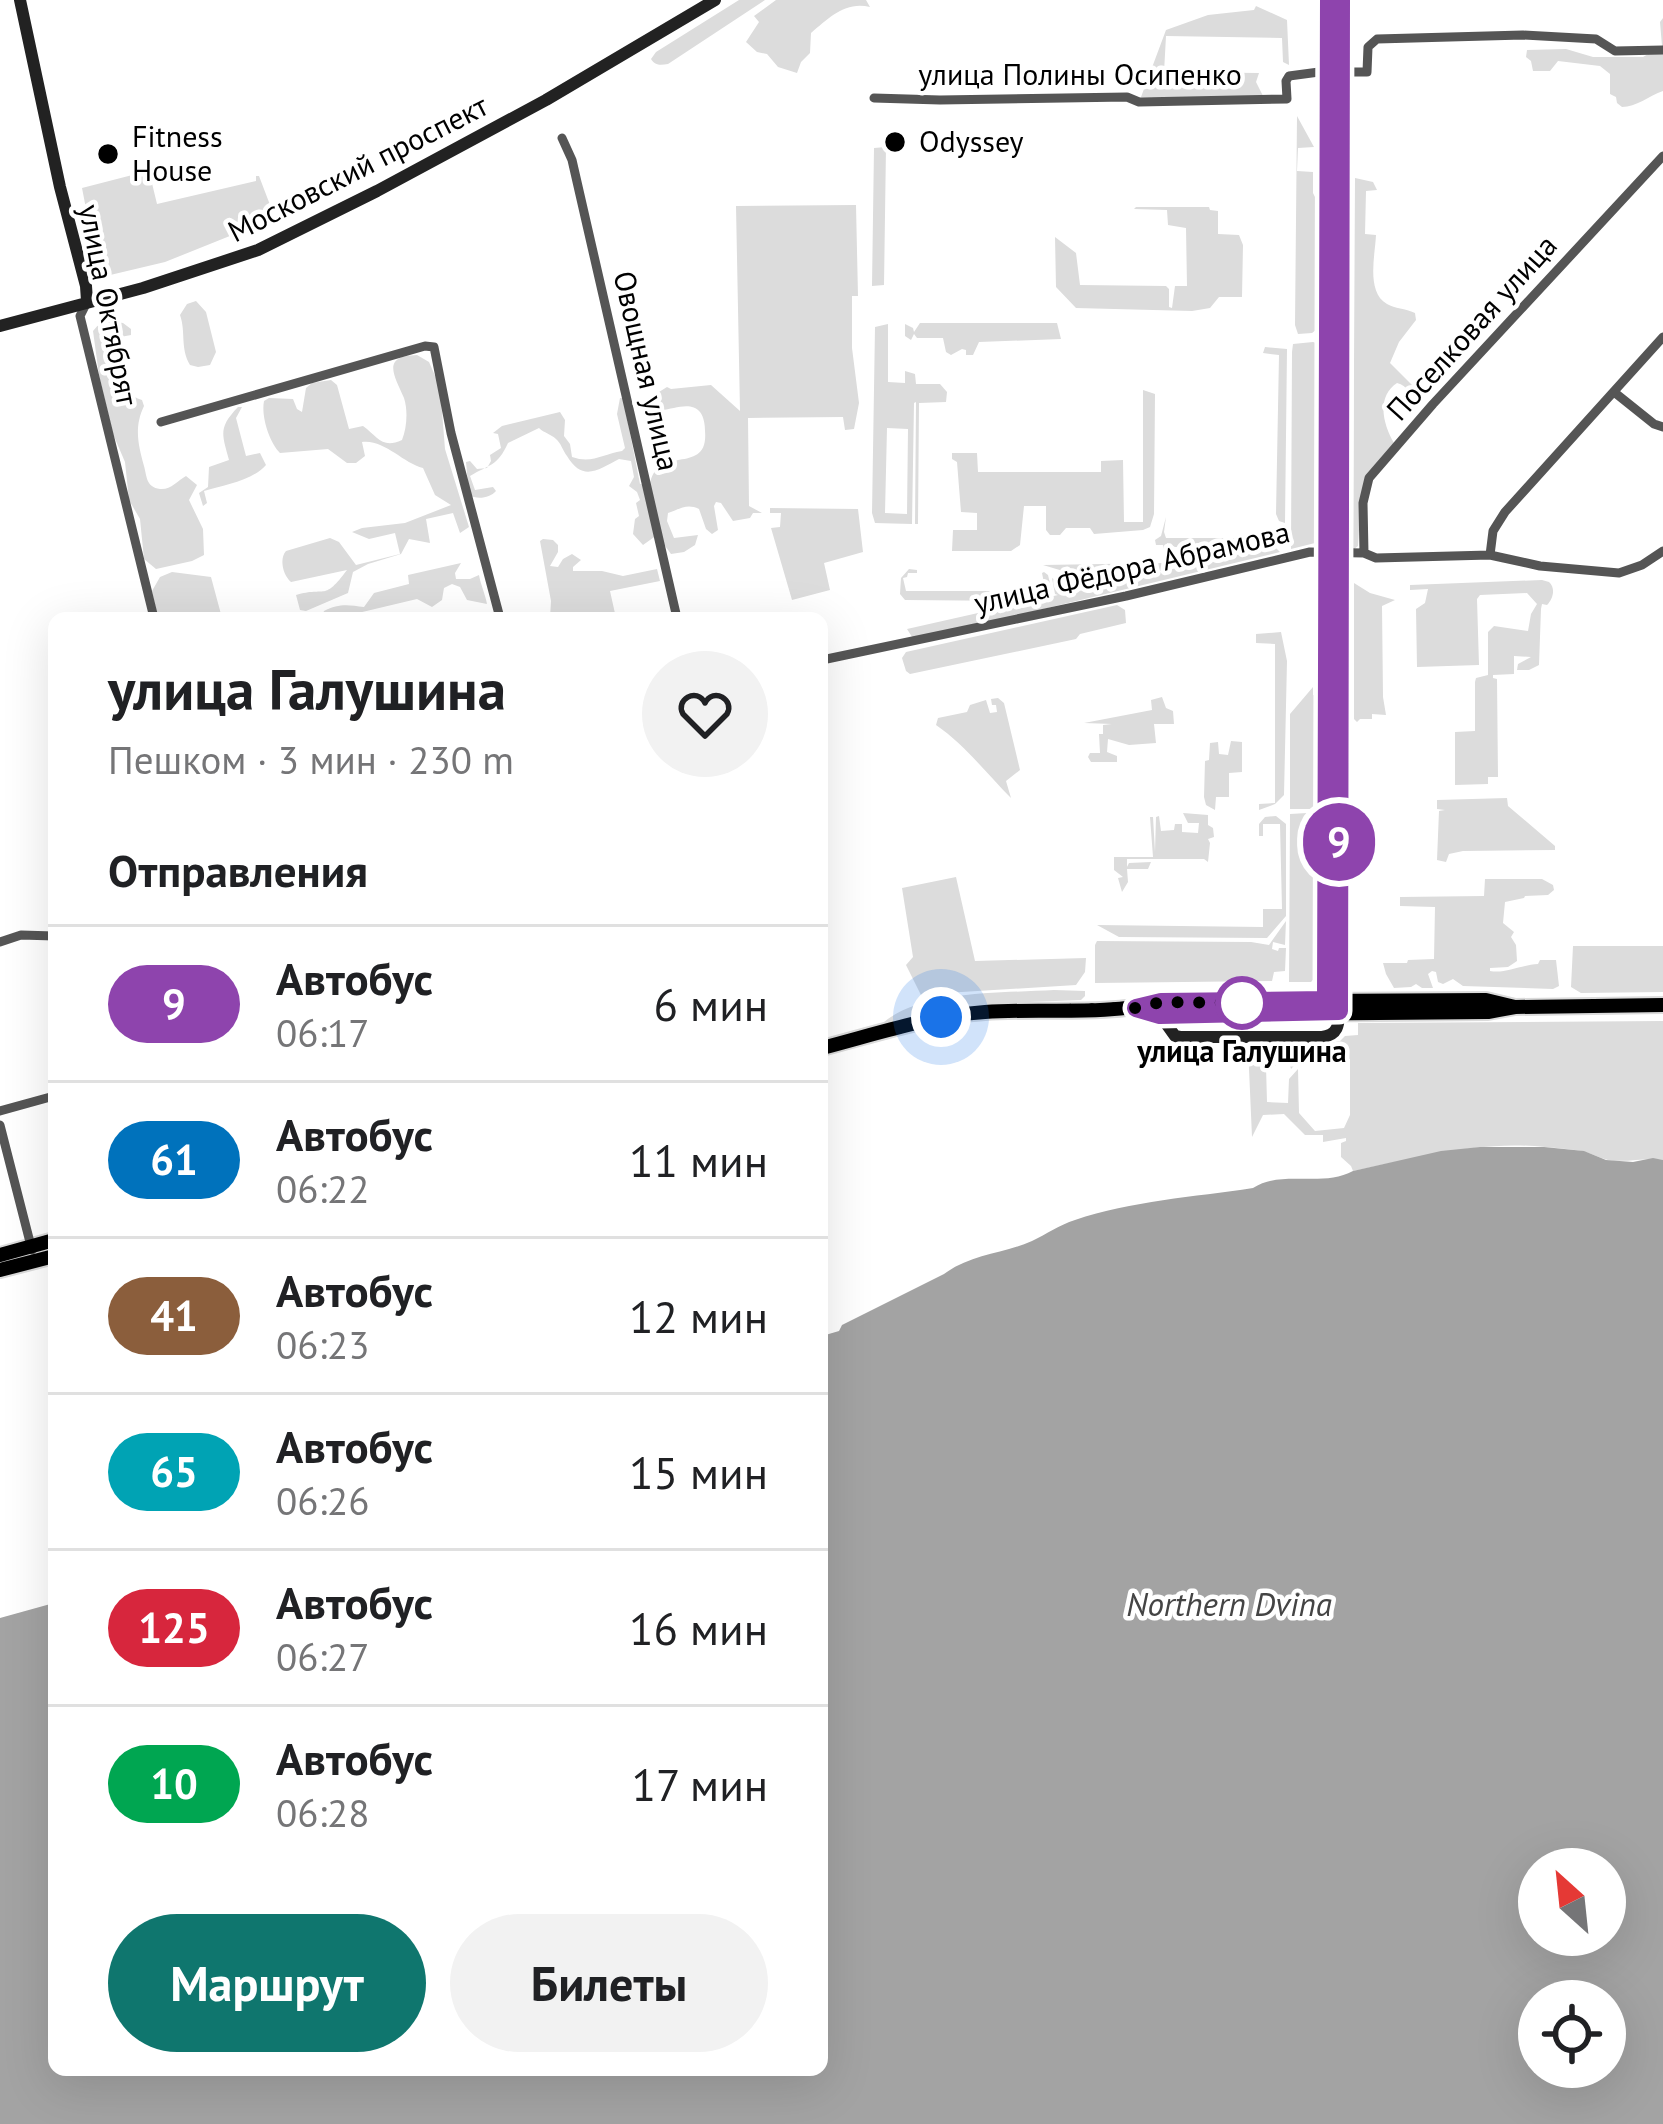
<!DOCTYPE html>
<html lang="ru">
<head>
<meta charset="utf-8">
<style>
  :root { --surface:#fff; --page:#f2f2f2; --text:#202124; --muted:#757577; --line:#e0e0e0; --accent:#0f766e }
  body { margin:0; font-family:"PT Sans",sans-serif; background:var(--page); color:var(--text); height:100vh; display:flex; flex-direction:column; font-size:45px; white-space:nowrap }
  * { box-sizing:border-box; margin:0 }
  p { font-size:39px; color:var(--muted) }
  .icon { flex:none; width:66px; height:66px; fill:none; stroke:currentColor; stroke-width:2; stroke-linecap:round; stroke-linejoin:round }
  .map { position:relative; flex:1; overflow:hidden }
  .side { position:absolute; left:48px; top:612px; width:780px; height:1464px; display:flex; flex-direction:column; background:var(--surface); border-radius:18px; box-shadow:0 12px 48px #0002 }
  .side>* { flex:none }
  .badge { padding:0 24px; border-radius:39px; font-size:42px; line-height:78px }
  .needle { width:78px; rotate:333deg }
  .tools { position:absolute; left:1518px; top:1848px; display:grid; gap:24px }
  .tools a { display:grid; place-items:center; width:108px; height:108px; border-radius:50%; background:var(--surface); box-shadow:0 12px 48px #0002; font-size:60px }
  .you { position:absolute; width:60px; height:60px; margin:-30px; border:9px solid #fff; border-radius:50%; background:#1a73e8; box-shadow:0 0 0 18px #1a73e833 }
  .map>.badge { position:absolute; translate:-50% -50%; box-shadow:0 0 0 6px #fff }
  h2 { padding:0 60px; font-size:45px; line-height:108px }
  .round { display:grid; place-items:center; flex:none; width:126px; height:126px; border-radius:63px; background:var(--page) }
  .overview { display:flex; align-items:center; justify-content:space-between; height:204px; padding:0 60px }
  h1 { font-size:57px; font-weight:800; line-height:90px }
  .button { display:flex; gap:24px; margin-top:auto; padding:24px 60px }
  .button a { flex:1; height:138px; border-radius:72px; background:var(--accent); color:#fff; font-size:48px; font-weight:800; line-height:138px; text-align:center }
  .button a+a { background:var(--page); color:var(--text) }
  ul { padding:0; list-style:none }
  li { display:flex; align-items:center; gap:36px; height:156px; padding:0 60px; border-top:3px solid var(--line) }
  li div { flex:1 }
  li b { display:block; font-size:45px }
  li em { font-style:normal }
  li .badge { min-width:132px; font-weight:700; text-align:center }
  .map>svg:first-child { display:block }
</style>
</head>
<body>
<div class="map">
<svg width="1663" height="2124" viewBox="0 0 1663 2124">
  <rect width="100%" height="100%" fill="#fff"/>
  <path fill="#dcdcdc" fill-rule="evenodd" d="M739 0H765L668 64C661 65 655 66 651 59L656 52Z
    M776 0H866L870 7C845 1 829 18 811 33L810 53 801 62 797 73 778 67 767 54 757 52 746 42 759 22 754 16Z
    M1256 6 1287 20 1289 65 1283 62 1282 38 1166 36 1164 72 1259 73 1256 82 1265 100 1141 97 1166 30 1208 15 1254 10Z
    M1663 18V91C1649 96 1636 107 1622 107L1617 103 1616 97 1610 94V74L1600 66 1558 61 1550 71H1533L1531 61 1526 57 1527 50 1566 49 1593 57H1643L1662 46 1660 22Z
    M1297 116 1314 147 1298 148 1297 171 1313 172V193L1319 205 1321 326 1312 333 1298 334 1295 325Z
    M886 147 884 285 872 286 874 148Z
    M144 172 150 175 157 204 256 181V176H259L275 218 165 262 106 276H99L85 234 88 219 82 188Z
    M1355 178 1373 182 1377 190 1366 191 1365 234 1376 235C1375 256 1366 292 1387 304 1395 309 1405 308 1415 313L1416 320 1399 342 1390 363 1423 396 1418 400C1409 396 1408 385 1397 383 1376 397 1383 424 1394 443L1361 498 1358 546 1353 550Z
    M856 205 858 296H852V348L859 403 854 429 845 430 843 417 748 418 749 506 762 513H753L750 518 733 521 721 503 716 502 714 506 718 530 712 534 706 529 699 509C687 503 680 509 668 513L667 521 674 538 698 535 695 545 684 552 671 554 657 535 643 545 633 534 635 519 639 516 636 503 640 500 637 492 629 486 634 477 631 461 619 459C599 469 583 483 567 456 563 451 561 443 556 439 551 434 544 433 539 428L508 443C497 467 490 464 470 476L475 490 493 487 496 491C490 498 477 500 469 495L466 462 470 461 477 469 487 468 491 461 490 455 501 448 498 434 493 433 502 426 560 412 565 420 564 436 570 444 572 457C592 464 603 454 622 451L625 448 617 414 620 398H623L640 484 650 485C656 443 709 477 705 431 705 425 704 417 700 412 691 401 674 409 662 410L659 392 667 387 671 389 711 385 740 411 736 206Z
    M1136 207H1209L1210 210 1218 211V234L1239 235 1243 245 1242 297H1219L1210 308 1192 311 1076 308 1056 287 1055 237 1076 253 1080 285 1166 286 1169 289V307L1172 308 1175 286H1187L1186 228 1168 225 1167 210 1134 209Z
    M196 301 206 312 216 352 210 365 198 367 190 365C180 348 186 332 180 315L187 304Z
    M109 321 123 323 131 329V335L115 338 113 344C120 365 118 393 142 400L144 406C134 427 138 444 144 466 147 477 146 487 160 489 171 490 177 481 186 476L197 485 189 500 203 529 204 555 192 561 156 569 144 559 140 519 129 500 125 462 113 434 99 375 93 331 99 324Z
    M920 323H1057L1061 339 979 342 973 355H966V350L962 349 951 355 946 352 943 338H917L914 334 911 340 905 336V324L913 328 914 332Z
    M888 324V382L905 383V371L915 374 916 384H940L947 392 946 402 919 403 918 524H915L916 402 914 403 912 524 875 523 872 513 875 327ZM887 428 908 429 907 514 885 513Z
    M1313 342 1319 344 1322 353 1321 533 1315 543 1291 549 1292 352 1293 344Z
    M1265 347 1287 349 1285 523 1279 521 1276 514 1279 355 1263 353Z
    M417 355 429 362 440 387 445 449 469 527 460 533 453 513 426 519 430 543 409 539 401 554 368 564 353 572 348 593 306 611 300 610 296 595C327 586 323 602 347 570L291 582C283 575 279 559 286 551L330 538 339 542 356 565 400 554 395 533 369 539 352 532 362 528 405 523 451 505 435 495 423 468C403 463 384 439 362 442L365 456 356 463H347L328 449 280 453C269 442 261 416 264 401L269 398 293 399 297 409 302 412 306 388 312 383 331 380 337 385 349 429 363 426C378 437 382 449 402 440 407 428 408 410 404 398 394 375 381 356 417 355Z
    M1143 390 1155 394 1154 514 1150 527 1143 530 1094 534 1090 528H1066L1060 535H1050L1046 530V506H1024L1020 545 1011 551H952L953 530H977V513L961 512 957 462 952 459V453H977L978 472H1101V461L1123 460 1124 522H1143Z
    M238 407H242L236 418 246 456 260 453 266 465C252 481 224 485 204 491L207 503 203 506 199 493 208 487 209 467 229 460C222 434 218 428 238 407Z
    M770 508 858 509 863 552 824 563 830 590 792 600 771 528 780 527 781 513H770Z
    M1166 517 1164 532 1166 538H1257L1258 544 1247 547H1175L1167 543 1168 570 1274 546 1280 552 914 640 907 629 1058 595 1055 594 1052 578 1074 592 1166 571H1063L1043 565 1163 563 1167 551 1164 550 1163 545H1156L1155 540 1161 536Z
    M543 539 553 540 558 545V552L550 566 558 567 563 559 572 554 581 560 573 567V571H602L623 576 657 569 660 581 610 591 616 618H607L606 614 590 618H550L551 601 540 541Z
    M461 563 455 573 456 579H470L479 575C481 586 485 593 487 604L467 600 460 587 452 584 444 588 442 600 432 607 417 599 337 618H321L324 611C339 603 349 605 364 607L374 593 409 584 408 575Z
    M909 569 917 570V573H908L907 577 903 578 906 591H1042L1044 583 1042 573 1044 572 1048 575 1052 592 1021 601 905 600 900 594 901 578Z
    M172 572 211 577 222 618H158L152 591 160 577Z
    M1542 580 1549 582C1556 588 1553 599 1547 605L1542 604 1541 609 1539 665 1529 670H1517L1518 664 1531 657 1514 656V674L1493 675V678L1497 679 1498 777H1488V784L1455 785V732L1475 731V682L1476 678 1488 675V632L1494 626 1528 631 1531 614 1537 604 1527 593 1480 595 1477 599 1479 665 1417 667 1416 609 1425 603 1428 589 1410 590V585Z
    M1354 583 1370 593 1395 600 1382 606 1383 697 1386 715 1372 714V719H1360L1357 722 1354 719Z
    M1117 605 1125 610 1126 623 1080 634 1076 639 910 674 906 671 902 658 906 652Z
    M1281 632 1287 661 1284 795 1275 804 1259 810V804L1275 803V644L1256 643V634Z
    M1313 687V695L1317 696 1320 704V801L1313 809H1290V714Z
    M1162 697 1166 708 1173 711 1174 724H1154L1156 743 1129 745 1108 739 1107 752 1117 756V762H1091L1088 757 1090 753H1100L1099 734H1103V725L1112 724 1084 723 1152 710 1151 700Z
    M998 698 1004 703 1020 770 1006 781 1011 798C986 773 964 744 936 725L938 718 967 712 970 705 986 700 990 713 997 712 996 705H992L991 699Z
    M1231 741 1242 742V772L1229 773V797H1216L1215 810 1206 805 1204 797 1205 761 1209 760 1210 743 1218 742 1219 754 1228 755Z
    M1507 798 1508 806 1555 846V850L1463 851 1449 854 1446 862 1437 860 1439 811 1445 810 1437 809V800Z
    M1183 813 1208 815V825L1213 828 1214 837 1208 839 1210 843 1208 862 1204 859H1127V867L1129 863 1151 862 1148 869H1127L1128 882 1122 892 1118 878 1123 877 1114 870V857H1153L1150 817H1153L1155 852 1156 817 1159 816 1161 831 1174 830 1175 824H1182V832L1198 833 1199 823H1188Z
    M1307 813 1319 819V973L1311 982H1289L1290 814Z
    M1276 816 1286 824V916L1267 938 1119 937 1097 925 1263 927V909H1282L1280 824H1263V836H1259V824L1265 817Z
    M956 877 975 961 1086 958 1085 972 1076 985 945 993 922 997 906 965 913 957 902 888Z
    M1485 879H1542L1553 885 1554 890 1548 895 1525 896 1524 898 1505 902 1503 923 1514 932 1511 937 1516 945 1517 961 1508 967 1490 968V971C1505 974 1521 965 1538 964L1540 960H1556L1559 986 1553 989 1463 986 1453 979 1443 984 1438 982 1436 972 1432 971 1428 974 1433 988H1422L1416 984 1411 987 1394 988 1386 974 1383 963H1407L1408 960 1434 959 1435 907 1400 906V897L1484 896Z
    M1286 921 1285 945 1273 942 1272 949 1278 951 1279 948H1286L1285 971 1274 972 1272 981 1095 983V945L1097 941 1251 942 1269 945Z
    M1573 946H1663V992L1581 993 1571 987Z
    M1054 990 1085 991V996L1081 1000 956 1005 883 1023C920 990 1006 993 1054 990Z
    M1663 1021V1160C1645 1157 1627 1163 1608 1160 1599 1158 1591 1153 1582 1151 1570 1149 1557 1148 1545 1147 1479 1140 1416 1158 1353 1171L1351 1166 1341 1157V1143L1346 1141V1138L1323 1142V1135H1305L1284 1114 1263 1115 1252 1137 1248 1046 1253 1050 1301 1045 1300 1059 1291 1069 1290 1065 1266 1066 1267 1102 1288 1103 1289 1079 1298 1069 1299 1113 1315 1131 1344 1128 1350 1115V1059L1328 1056 1327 1044 1340 1041 1345 1036 1358 1035V1023Z"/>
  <path fill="#a3a3a3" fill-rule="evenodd" d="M1480 1147H1544L1584 1151 1606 1160 1633 1162 1653 1158 1663 1160V2124H0V1618L54 1603V2070H822V1336L839 1331 842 1325 944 1274C971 1254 1003 1254 1032 1241 1047 1234 1059 1225 1075 1220 1131 1201 1194 1197 1253 1188 1282 1169 1322 1188 1353 1171L1441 1151ZM1539 1869H1605V1935H1539ZM1539 2001H1605V2067H1539Z"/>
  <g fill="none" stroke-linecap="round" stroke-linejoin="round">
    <g stroke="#dbdbdb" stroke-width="18">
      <path id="primary" d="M1140 1010 1160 1015 1488 1012 1515 1007 1663 1005
        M822 1048C876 1034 929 1016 985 1012 1043 1008 1104 1016 1161 1002L1486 1000 1515 1007
        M0 1255 54 1240
        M0 1270 54 1256"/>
    </g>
    <path stroke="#555" stroke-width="9" d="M874 98 940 100 1127 97 1139 102 1287 99 1286 81 1289 76 1319 72H1367L1368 47 1377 39 1523 35 1596 39 1615 51 1663 50
      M562 138 572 160 677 618
      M86 304 80 316 154 618
      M1614 392 1654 424 1663 427
      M161 422 425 346 434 347 451 433 500 618
      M1364 553 1363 503 1369 478 1433 404 1663 156
      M1490 555 1493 531 1505 512 1663 337
      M822 660 1126 596 1310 552 1364 553 1376 558 1490 555 1540 566 1619 573 1642 565 1663 551
      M0 942 21 935 54 936
      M0 1111 54 1096
      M0 1125 32 1250"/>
    <path stroke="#222" stroke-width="12" d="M20 0 60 187 86 286 87 301
      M0 326 143 288 258 250 377 191 546 100 715 0
      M1326 1000 1328 0
      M1339 1000 1341 0
      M1160 1015 1175 1036 1180 1037H1322C1338 1035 1339 1025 1339 1011"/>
    <use href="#primary" stroke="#000" stroke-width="14"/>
  </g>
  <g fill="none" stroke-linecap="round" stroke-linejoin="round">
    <g stroke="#fff" stroke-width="27">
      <path id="line" d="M1329 0 1326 1000 1161 1002 1136 1008 1160 1015 1339 1011 1341 0"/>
    </g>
    <use href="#line" stroke="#8e44ad" stroke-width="18"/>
    <path stroke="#000" stroke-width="12" stroke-dasharray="0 21.6" d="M941 1017 988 1012 1136 1008 1161 1002 1242 1003"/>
  </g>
  <g fill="#000" stroke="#fff" stroke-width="4.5">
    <circle cx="895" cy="142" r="12"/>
    <circle cx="108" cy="154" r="12"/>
  </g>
  <circle fill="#fff" stroke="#8e44ad" stroke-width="6" cx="1242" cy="1003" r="24"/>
  <g text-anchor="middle" stroke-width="9" stroke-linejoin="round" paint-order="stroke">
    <g font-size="30" fill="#000" stroke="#fff">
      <text x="1080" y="85">улица Полины Осипенко</text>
      <text transform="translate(358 169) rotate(-27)" y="10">Московский проспект</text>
      <text transform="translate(108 305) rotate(79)" y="10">улица Октябрят</text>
      <text transform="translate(1472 328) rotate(-48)" y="10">Поселковая улица</text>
      <text transform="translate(646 371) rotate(77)" y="10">Овощная улица</text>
      <text transform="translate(1132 568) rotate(-13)" y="10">улица Фёдора Абрамова</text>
    </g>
    <g font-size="30" fill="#000" stroke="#fff" text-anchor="start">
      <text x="132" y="147">Fitness<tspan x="132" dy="34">House</tspan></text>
      <text x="919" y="152">Odyssey</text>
    </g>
    <g font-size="30" font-weight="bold" fill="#000" stroke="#fff">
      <text x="1242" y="1062">улица Галушина</text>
    </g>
    <g font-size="33" font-style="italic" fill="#444" stroke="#fff">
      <text x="1229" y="1616">Northern Dvina</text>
    </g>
  </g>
</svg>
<div class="tools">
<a><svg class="needle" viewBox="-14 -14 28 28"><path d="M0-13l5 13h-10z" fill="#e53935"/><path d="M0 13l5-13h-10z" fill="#757577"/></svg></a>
<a><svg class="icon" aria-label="locate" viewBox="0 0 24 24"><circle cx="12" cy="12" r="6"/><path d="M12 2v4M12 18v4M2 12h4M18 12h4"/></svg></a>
</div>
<div class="you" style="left:941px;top:1017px"></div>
<b class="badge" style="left:1339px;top:842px;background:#8e44ad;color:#fff">9</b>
<section class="side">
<div class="overview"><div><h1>улица Галушина</h1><p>Пешком · 3 мин · 230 m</p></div><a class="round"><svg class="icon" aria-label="heart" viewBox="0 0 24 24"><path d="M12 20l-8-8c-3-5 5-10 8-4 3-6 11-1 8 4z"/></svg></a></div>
<h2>Отправления</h2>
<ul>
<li><span class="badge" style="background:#8e44ad;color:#fff">9</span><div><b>Автобус</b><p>06:17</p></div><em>6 мин</em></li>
<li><span class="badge" style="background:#0072bc;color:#fff">61</span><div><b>Автобус</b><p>06:22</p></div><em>11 мин</em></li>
<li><span class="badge" style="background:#8b5e3c;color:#fff">41</span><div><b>Автобус</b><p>06:23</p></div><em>12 мин</em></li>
<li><span class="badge" style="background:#00a3b4;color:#fff">65</span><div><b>Автобус</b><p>06:26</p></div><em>15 мин</em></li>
<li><span class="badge" style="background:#d7263d;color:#fff">125</span><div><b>Автобус</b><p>06:27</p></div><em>16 мин</em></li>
<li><span class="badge" style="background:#00a651;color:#fff">10</span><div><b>Автобус</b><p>06:28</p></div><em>17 мин</em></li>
</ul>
<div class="button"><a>Маршрут</a><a>Билеты</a></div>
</section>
</div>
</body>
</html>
